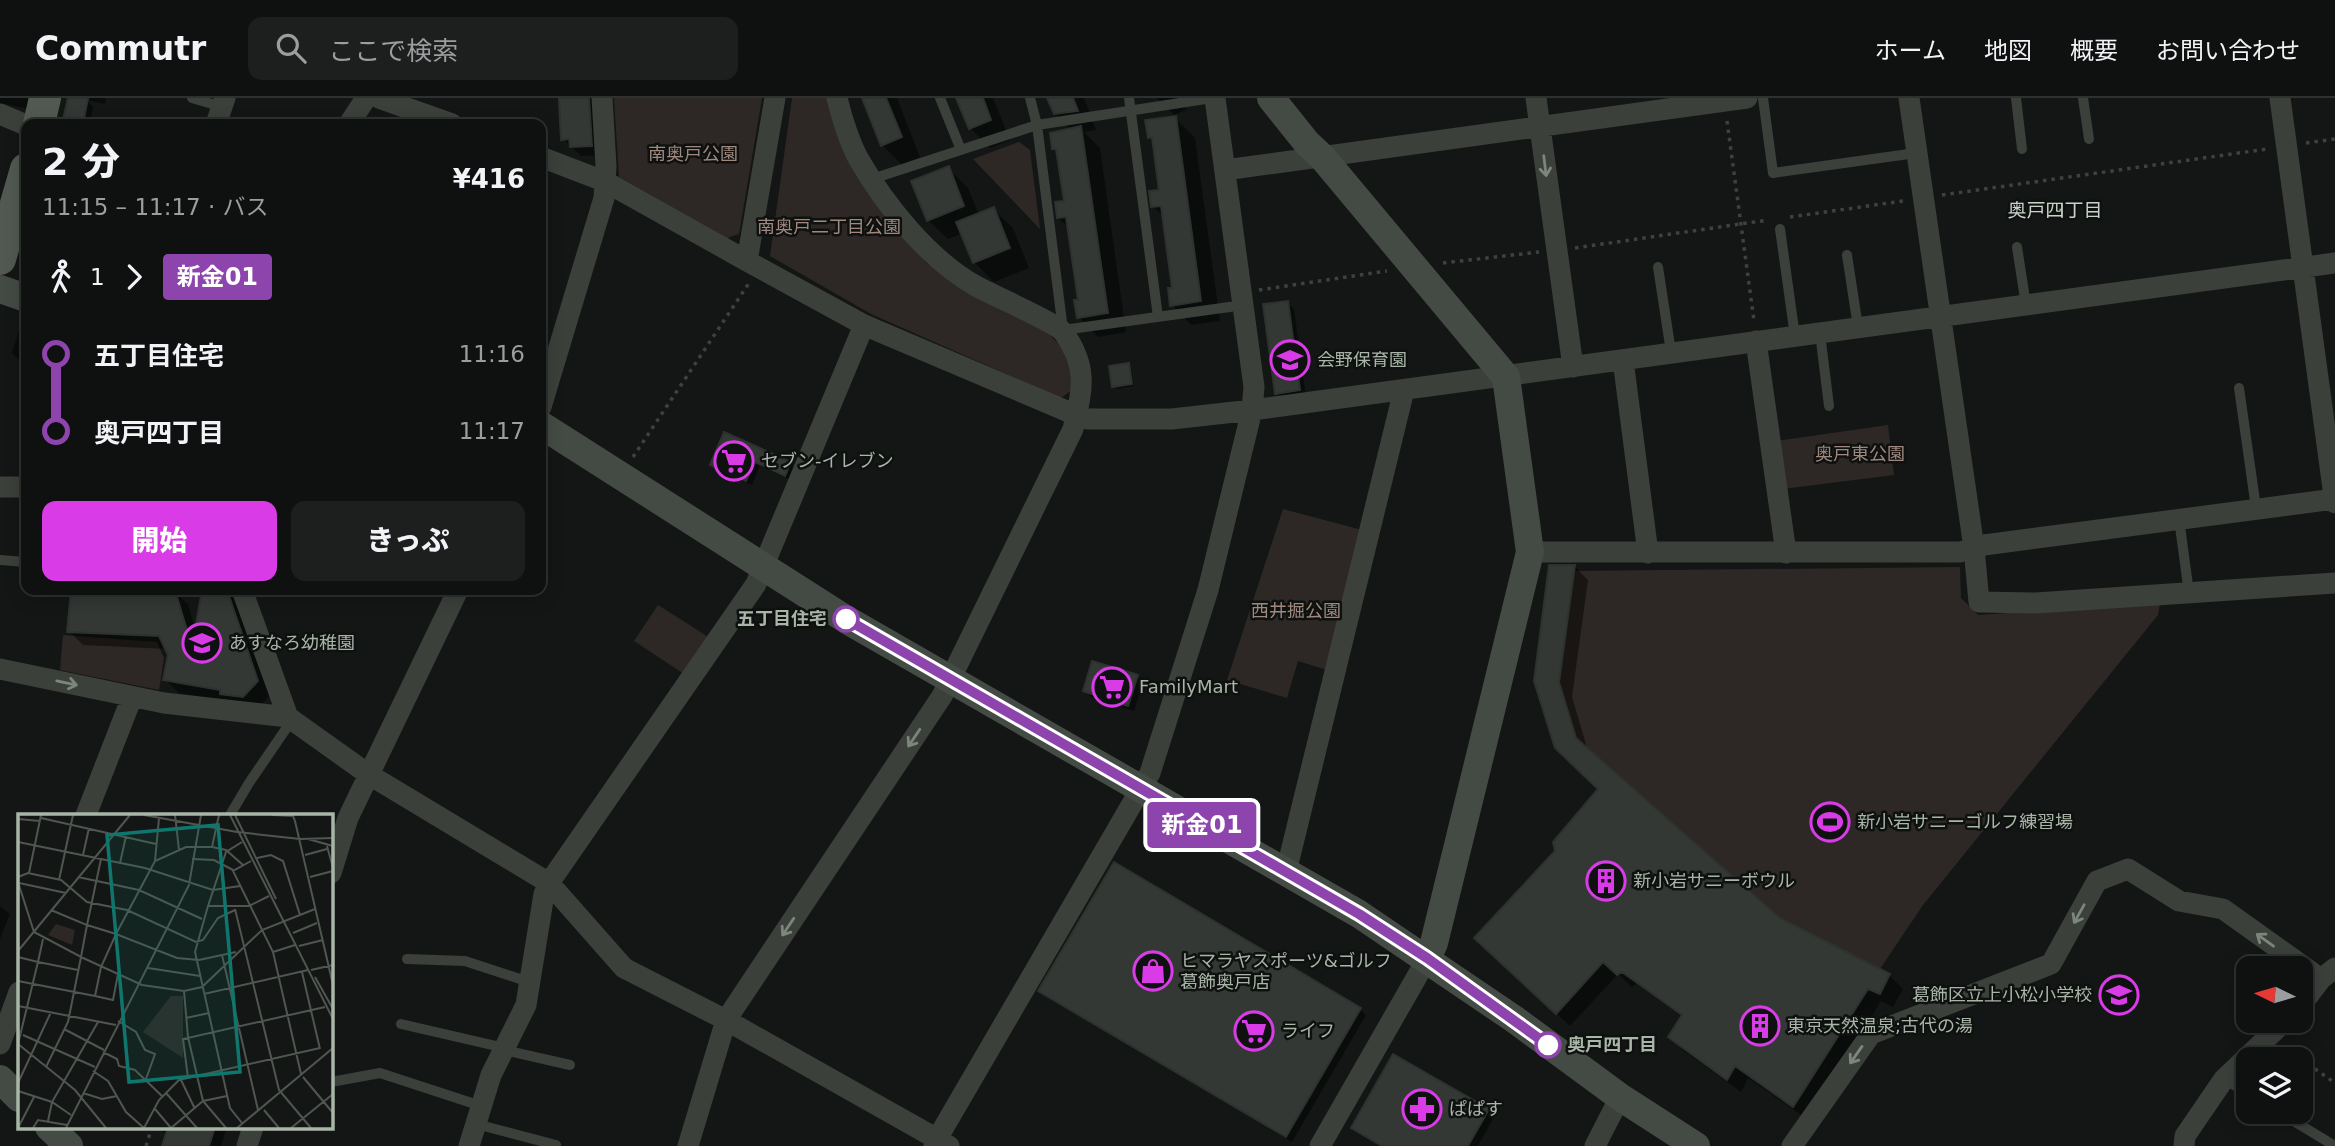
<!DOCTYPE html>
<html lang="ja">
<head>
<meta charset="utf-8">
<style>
  :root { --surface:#0f1010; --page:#1d1e1e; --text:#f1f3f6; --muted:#9b9d9f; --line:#2f3030; --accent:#d93ce7 }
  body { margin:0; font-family:"DejaVu Sans","Noto Sans JP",sans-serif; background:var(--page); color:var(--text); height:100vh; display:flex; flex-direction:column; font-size:26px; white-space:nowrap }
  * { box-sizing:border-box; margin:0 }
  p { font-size:23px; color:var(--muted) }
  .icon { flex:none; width:38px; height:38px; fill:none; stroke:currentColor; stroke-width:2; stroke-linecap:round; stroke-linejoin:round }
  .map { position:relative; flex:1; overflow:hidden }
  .panel { position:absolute; left:21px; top:21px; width:525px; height:476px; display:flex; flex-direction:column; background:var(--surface); border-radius:14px; box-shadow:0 4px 18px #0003,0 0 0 2px var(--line) }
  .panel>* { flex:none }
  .badge { padding:0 14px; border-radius:5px; font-size:24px; line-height:46px }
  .needle { width:46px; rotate:275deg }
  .controls { position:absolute; left:2236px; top:858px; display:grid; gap:14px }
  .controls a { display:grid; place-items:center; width:77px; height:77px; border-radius:14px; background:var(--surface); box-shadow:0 4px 18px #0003,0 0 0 2px var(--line); font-size:35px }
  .map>.badge { position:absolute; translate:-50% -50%; box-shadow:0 0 0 4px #fff }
  .legs { display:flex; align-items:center; gap:10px; height:77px; padding:0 21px; font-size:23px }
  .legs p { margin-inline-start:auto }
  .overview { display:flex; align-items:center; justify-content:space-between; height:119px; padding:0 21px }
  h1 { font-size:38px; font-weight:800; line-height:52px }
  .primary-button { display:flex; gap:14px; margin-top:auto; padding:14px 21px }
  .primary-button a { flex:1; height:80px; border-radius:14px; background:var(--accent); color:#fff; font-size:28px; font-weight:800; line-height:80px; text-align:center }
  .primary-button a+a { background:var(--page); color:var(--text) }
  ul { padding:0 21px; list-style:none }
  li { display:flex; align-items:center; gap:24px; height:77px; font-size:26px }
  li i { display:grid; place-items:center; width:10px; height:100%; margin:0 9px; background:currentColor }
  li i::after { content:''; width:18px; height:18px; margin:-9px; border:5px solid; border-radius:50%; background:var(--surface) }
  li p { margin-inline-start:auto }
  li:first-child i { background:linear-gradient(#0000 50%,currentColor 0) }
  li:last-child i { background:linear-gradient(currentColor 50%,#0000 0) }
  header { display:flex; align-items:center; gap:42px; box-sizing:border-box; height:98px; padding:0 35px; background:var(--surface); border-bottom:2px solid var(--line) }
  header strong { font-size:33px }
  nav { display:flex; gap:38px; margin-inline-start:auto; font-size:24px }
  .search { width:490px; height:63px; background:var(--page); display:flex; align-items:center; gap:18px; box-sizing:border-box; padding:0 24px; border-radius:14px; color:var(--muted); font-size:26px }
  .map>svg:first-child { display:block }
</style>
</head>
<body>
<header>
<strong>Commutr</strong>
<div class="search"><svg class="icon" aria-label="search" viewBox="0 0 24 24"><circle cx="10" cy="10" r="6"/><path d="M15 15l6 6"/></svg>ここで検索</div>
<nav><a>ホーム</a><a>地図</a><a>概要</a><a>お問い合わせ</a></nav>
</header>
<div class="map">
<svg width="2335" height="1048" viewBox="0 0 2335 1048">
  <rect width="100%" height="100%" fill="#141615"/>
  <path fill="#2d2825" d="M614 0H762L739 136 727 140 619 79Z
    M792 0H827L881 110 927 165 954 185 1048 235 1062 250 1070 272 1072 292 1061 300 871 216 770 158Z
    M1019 44 1030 52 1040 131 973 61Z
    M1888 327 1894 377 1783 391 1776 343Z
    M1283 411 1362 432 1327 572 1298 563 1287 600 1227 582Z
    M1960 469 1961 500 1978 517 2160 505 2158 517 1923 807 1880 871 1780 820 1576 640 1559 584 1575 473Z
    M658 507 710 540 684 576 634 543Z
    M63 537 157 544 164 560 159 592 60 572Z"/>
  <path fill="#0007" d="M0 0H30L28 11 0 5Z
    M69 0 87 3 93 9 90 26H64Z
    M88 0H106L105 6 91 3Z
    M561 0H595L601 57 581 58 563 41Z
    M863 0H897L920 59 902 67 882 47Z
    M958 0H993L1010 42 990 50 970 30Z
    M1049 0H1084L1096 32 1084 34 1100 50 1126 234 1098 239 1079 219 1080 203 1070 131 1058 120 1066 104 1059 55 1054 51 1072 32 1055 16Z
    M1157 0H1192L1183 5 1186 12 1174 17Z
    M1175 20 1195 40 1220 223 1191 227 1172 207 1174 191 1164 119 1153 108 1161 93 1154 44 1149 39Z
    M948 70 968 90 979 117 993 111 1013 130 1029 170 994 184 974 164 963 135 948 141 928 122Z
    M1288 205 1294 211 1306 298 1283 301 1276 295Z
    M23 219 26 220V265L20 263 12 255Z
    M541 257 545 260 541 275Z
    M1128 267 1131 269 1134 288 1117 291 1114 289Z
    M725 336 790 366 796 371 791 382 760 368 752 387 717 372 712 366Z
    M1575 469 1588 482 1572 599 1588 653 1779 821 1889 877 1903 891 1893 909 1881 903 1807 1021 1748 980 1741 994 1684 953 1670 939 1683 919 1637 886 1632 889 1618 876 1570 928 1490 854 1600 691 1536 583Z
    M72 492H180L179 498 188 506 196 535 204 492H230L237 499 270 597 257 612 232 604 179 595 165 581 169 557 167 551 83 547 69 533Z
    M1137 579 1143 585 1134 613 1091 599 1085 593Z
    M0 808 10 816 0 841Z
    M1041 893 1360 911 1366 917 1292 1044 1047 899Z
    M1488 1012 1494 1019 1478 1048H1380L1353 1030Z
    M163 1029H227L221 1048H163L167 1038 162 1033Z"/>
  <path fill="#343835" stroke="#2e322f" stroke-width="2" d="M68 0H88L83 26H62Z
    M559 0H589L592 48 570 49 569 41 561 42Z
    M862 0H886L902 39 881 48Z
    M956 0H983L991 22 969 31Z
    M1047 0H1073L1078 13 1054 16Z
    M1176 18 1201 203 1170 208 1168 190H1172L1161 108 1151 109 1149 93 1159 92 1152 39 1148 40 1145 22Z
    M1081 28 1108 215 1077 220 1074 202H1078L1066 119 1057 120 1055 104 1064 103 1056 51H1052L1050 35Z
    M949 68 964 108 927 123 911 83Z
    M994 109 1010 150 973 165 956 124Z
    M1288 203 1300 292 1275 296 1263 206Z
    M1129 265 1132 286 1112 289 1109 268Z
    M724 334 791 364 785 378 755 364 746 383 710 367Z
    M1549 467H1575L1559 584 1576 640 1780 820 1890 876 1880 896 1868 891 1793 1009 1735 968 1727 982 1668 939 1682 917 1622 874 1617 877 1603 864 1556 916 1474 840 1555 753 1553 744 1598 691 1555 650 1534 583Z
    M71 492H175L192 549 202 492H227L258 583 243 599 220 596V592L163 582 168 557 159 538 67 534Z
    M1092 563 1138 577 1128 608 1083 593Z
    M1114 764 1361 910 1286 1039 1038 893Z
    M1393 956 1489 1011 1468 1048H1382L1351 1030Z
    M168 1029H215L209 1048H162Z"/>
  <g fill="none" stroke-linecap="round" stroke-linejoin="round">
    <path stroke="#3c423c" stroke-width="3.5" stroke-dasharray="3.5 5" stroke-linecap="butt" d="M1727 23 1754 223
      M2306 45 2335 41
      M1942 97 2267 51
      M1790 119 1903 103
      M1575 150 1768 122
      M1443 165 1539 154
      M1259 192 1387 173
      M633 359 749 185
      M2286 950 2301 961
      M2301 961 2335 985
      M146 1048 152 1029"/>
    <path stroke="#3b403b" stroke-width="10" d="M192 0 222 9
      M940 0 961 52
      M1030 0 1037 27 1063 232 1244 207
      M1129 0 1158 219
      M1763 0 1773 75 1916 55
      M2016 0 2022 51
      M2083 0 2089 41
      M872 81 1037 27 1212 0
      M1780 131 1795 238
      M2017 149 2026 207
      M1847 157 1858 229
      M1658 169 1671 254
      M1820 235 1829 308
      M2239 290 2256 410
      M2179 421 2189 495
      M0 462 26 464
      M230 717 249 685 292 622
      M407 861 465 863 529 884
      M401 926 505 950
      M504 952 570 967
      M2224 981 2249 996
      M331 984 380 975 481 1008
      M2277 1013 2335 1048
      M476 1026 556 1047"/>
    <path stroke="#3b403b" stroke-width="21" d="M379 0 452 26
      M1536 0 1573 269
      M1909 0 1974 450 1979 504 2036 505 2335 485
      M2280 0 2335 405
      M0 16 26 27
      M216 26 225 0
      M349 26 366 0
      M541 59 606 84 747 163 775 0
      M1225 72 1747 0
      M747 163 864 227 1076 317 1088 321H1172L1252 312 2335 165
      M1756 243 1786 455
      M1623 262 1648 455
      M541 309 604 100 606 68 602 0
      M0 389H26
      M1530 454H1960L1984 447 2335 401
      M242 492 288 619 368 676 549 785 624 870 726 922 937 1041 934 1048
      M0 571 164 605 288 619
      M86 717 132 599
      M1286 774 1404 292
      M331 775 348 720 458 492
      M2301 907 2321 881 2335 870
      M0 946 19 894
      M247 1048 253 1029
      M469 1048 491 977 526 907 544 796 549 785 756 486 864 227
      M688 1048 726 922 942 598 1073 331C1082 293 1089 271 1064 235 1057 225 992 197 976 188 928 161 885 107 858 60 848 41 842 20 837 0
      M949 1048 937 1041 1150 675 1208 492 1252 312 1254 289 1215 0
      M1320 1048 1427 861
      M1595 1048 1620 999
      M1792 1048 1871 936 2051 866 2097 783 2128 771 2179 803 2223 811 2321 881
      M2184 1048 2185 1038 2224 981 2286 922"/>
    <path stroke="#444b44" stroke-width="28" d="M1271 0 1307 45 1323 60 1506 279 1530 454 1434 845 1427 861
      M0 191 26 200
      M541 327 847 522 1359 816 1514 921 1620 999 1696 1048
      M0 981 19 1000
      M49 1029 69 1048"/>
    <path stroke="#525952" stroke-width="32" d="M39 26 45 0
      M0 161 26 71"/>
  </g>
  <defs><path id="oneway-shaft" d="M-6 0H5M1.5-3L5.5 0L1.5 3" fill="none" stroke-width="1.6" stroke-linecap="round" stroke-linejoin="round" transform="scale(1.75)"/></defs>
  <g stroke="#7c867c">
    <use href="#oneway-shaft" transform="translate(1545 68) rotate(83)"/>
    <use href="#oneway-shaft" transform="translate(67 585) rotate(12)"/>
    <use href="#oneway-shaft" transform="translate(914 640) rotate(124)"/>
    <use href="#oneway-shaft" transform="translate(2079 816) rotate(119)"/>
    <use href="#oneway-shaft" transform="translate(788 829) rotate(124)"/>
    <use href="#oneway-shaft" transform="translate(2265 842) rotate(-144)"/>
    <use href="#oneway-shaft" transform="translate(1856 957) rotate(125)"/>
  </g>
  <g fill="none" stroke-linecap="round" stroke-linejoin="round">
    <g stroke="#fff" stroke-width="16">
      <path id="line-1" d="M846 521 1359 816 1427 860 1548 947"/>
    </g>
    <use href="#line-1" stroke="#8e44ad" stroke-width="10"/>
  </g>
  <defs>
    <g id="school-ring" transform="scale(2.0125)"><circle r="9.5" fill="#0f1110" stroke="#d93ce7" stroke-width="1.5"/><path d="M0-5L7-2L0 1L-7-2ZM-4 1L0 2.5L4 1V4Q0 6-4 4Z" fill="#d93ce7"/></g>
    <g id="supermarket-ring" transform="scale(2.0125)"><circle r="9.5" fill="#0f1110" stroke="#d93ce7" stroke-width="1.5"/><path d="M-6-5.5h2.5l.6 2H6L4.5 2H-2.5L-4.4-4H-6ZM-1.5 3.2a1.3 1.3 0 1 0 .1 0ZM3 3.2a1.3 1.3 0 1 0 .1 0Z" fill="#d93ce7"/></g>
    <g id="stadium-ring" transform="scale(2.0125)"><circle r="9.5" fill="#0f1110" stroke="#d93ce7" stroke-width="1.5"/><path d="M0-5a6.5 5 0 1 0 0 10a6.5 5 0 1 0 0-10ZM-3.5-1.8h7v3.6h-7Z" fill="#d93ce7"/></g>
    <g id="building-ring" transform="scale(2.0125)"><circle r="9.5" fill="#0f1110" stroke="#d93ce7" stroke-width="1.5"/><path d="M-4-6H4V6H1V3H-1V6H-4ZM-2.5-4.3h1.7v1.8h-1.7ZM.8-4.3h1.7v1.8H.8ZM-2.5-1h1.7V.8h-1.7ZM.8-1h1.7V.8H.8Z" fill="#d93ce7"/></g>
    <g id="shop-ring" transform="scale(2.0125)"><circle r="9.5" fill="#0f1110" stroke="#d93ce7" stroke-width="1.5"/><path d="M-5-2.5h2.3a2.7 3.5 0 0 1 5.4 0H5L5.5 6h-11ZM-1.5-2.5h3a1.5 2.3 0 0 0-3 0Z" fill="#d93ce7"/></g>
    <g id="pharmacy-ring" transform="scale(2.0125)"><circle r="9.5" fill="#0f1110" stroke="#d93ce7" stroke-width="1.5"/><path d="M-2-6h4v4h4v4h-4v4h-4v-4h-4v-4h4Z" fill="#d93ce7"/></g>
  </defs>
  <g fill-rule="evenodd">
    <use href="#school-ring" x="1290" y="262"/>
    <use href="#supermarket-ring" x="734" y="363"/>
    <use href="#school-ring" x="202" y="545"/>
    <use href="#supermarket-ring" x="1112" y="589"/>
    <use href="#stadium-ring" x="1830" y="724"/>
    <use href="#building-ring" x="1606" y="783"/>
    <use href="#shop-ring" x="1153" y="873"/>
    <use href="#school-ring" x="2119" y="897"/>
    <use href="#building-ring" x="1760" y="928"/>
    <use href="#supermarket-ring" x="1254" y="933"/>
    <use href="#pharmacy-ring" x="1422" y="1011"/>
  </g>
  <g fill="#fff" stroke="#8e44ad" stroke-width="3.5">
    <circle cx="846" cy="521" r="12"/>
    <circle cx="1548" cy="947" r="12"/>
  </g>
  <g text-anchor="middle" stroke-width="5" stroke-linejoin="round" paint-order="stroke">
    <g font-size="18" fill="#9f897f" stroke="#0f1110">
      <text x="693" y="62">南奥戸公園</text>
      <text x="829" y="135">南奥戸二丁目公園</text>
      <text x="1860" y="362">奥戸東公園</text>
      <text x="1296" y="519">西井掘公園</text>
    </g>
    <g font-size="18" fill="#a8b5a7" stroke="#0f1110" text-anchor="start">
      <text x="1317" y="268">会野保育園</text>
      <text x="761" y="369">セブン-イレブン</text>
      <text x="229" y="551">あすなろ幼稚園</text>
      <text x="1139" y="595">FamilyMart</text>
      <text x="1857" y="730">新小岩サニーゴルフ練習場</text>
      <text x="1633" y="789">新小岩サニーボウル</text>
      <text x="1180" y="869">ヒマラヤスポーツ&amp;ゴルフ<tspan x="1180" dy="21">葛飾奥戸店</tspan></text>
      <text x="2092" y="903" text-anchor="end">葛飾区立上小松小学校</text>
      <text x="1787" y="934">東京天然温泉;古代の湯</text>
      <text x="1281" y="939">ライフ</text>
      <text x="1449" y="1017">ぱぱす</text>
    </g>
    <g font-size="18" font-weight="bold" fill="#a8b5a7" stroke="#0f1110" text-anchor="end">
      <text x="827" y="527">五丁目住宅</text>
      <text x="1567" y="953" text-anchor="start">奥戸四丁目</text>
    </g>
    <g font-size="19" fill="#c8d2c8" stroke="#0f1110">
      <text x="2055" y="119">奥戸四丁目</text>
    </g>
  </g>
  <g transform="translate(18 716)">
    <rect width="315" height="315" fill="#141615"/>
    <path d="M38 110 57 116 54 131 30 121ZM153 182H165V244L125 218Z" fill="#2d2825"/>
    <path fill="none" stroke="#4f564f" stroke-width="2" d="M126 1 219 18 282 25 315 24M157 1 161 36M201 1 194 33 208 36 225 51M212 1 315 205M217 1 258 85M254 1 275 2 277 7 315 171M23 4 138 30M0 5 22 7M290 25 315 32M0 28 127 54 195 76 222 72M224 28 208 38 190 92H231L251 82M309 32 315 54M65 41 71 14M287 41 309 35M239 44 253 41 265 47 282 101M83 45 69 111 98 120 137 47 168 33H194M174 45 196 46 215 56M137 47 141 4M233 47 215 57 255 138 283 260M102 49 108 22M11 59 23 1M0 63 10 59 43 66 69 88 109 96 178 128 185 126 200 104 217 96M60 63 121 76 184 105M292 63 315 57M41 66 55 1M0 68 16 118 63 143 69 111 33 96M1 69 48 79M190 92 177 138 212 294 224 309M217 95 261 276 293 314M275 119 299 109M25 125 20 148 60 156M281 132 305 126M0 137 112 1M255 138 277 131M204 141 240 296M0 143 20 148 0 230M130 154 182 162M293 156 315 151M284 158 302 235M100 160 95 186 77 182 83 153 98 120 159 144 181 146 218 138M297 163 315 195M0 167 77 182M166 177 170 223 185 287 208 314M186 180 290 156M0 192 98 211M168 204 191 199M100 207 118 218 127 236 137 240 128 265M46 215 86 236M5 221 77 253M0 230 57 276 88 314M85 238 99 245 101 252 117 256 145 283M28 253 50 208 63 143 124 171 166 177 184 173 244 116 297 95M75 257 90 267 108 298 126 314M285 263 315 299M170 264 165 225 307 193M163 266 177 295M0 269 33 198M0 277 34 288 53 301M65 279 84 285 99 282M148 279 179 314M137 295 153 314M246 296 261 314M30 307 34 288 80 208M0 314 16 283M15 314 20 306 49 311M48 314 171 71 183 1M126 314 141 286 161 266 302 234M153 314 185 287 209 282M219 314 315 234M273 314 315 280"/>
    <path fill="#0f766e" fill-opacity="0.15" stroke="#0f766e" stroke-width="3.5" d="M200 11 222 258 111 268 89 21Z"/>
    <rect width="315" height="315" fill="none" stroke="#a8b5a7" stroke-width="3.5"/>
  </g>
</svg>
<div class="controls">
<a><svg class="needle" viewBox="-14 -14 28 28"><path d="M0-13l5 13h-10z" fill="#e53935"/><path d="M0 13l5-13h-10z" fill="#9b9d9f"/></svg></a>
<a><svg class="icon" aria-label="layers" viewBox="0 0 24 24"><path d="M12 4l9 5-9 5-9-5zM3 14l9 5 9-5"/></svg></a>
</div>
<b class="badge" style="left:1202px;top:727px;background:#8e44ad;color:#fff">新金01</b>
<section class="panel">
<div class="overview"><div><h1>2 分</h1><p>11:15 – 11:17 · バス</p></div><b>¥416</b></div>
<div class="legs"><svg class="icon" aria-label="walk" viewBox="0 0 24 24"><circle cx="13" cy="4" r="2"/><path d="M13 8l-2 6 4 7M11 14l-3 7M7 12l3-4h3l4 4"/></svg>1<svg class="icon" aria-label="forward" viewBox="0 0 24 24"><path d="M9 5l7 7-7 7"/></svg><b class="badge" style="background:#8e44ad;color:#fff">新金01</b></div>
<ul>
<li><i style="color:#8e44ad"></i><b>五丁目住宅</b><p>11:16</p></li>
<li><i style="color:#8e44ad"></i><b>奥戸四丁目</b><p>11:17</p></li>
</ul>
<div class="primary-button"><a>開始</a><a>きっぷ</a></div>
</section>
</div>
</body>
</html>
